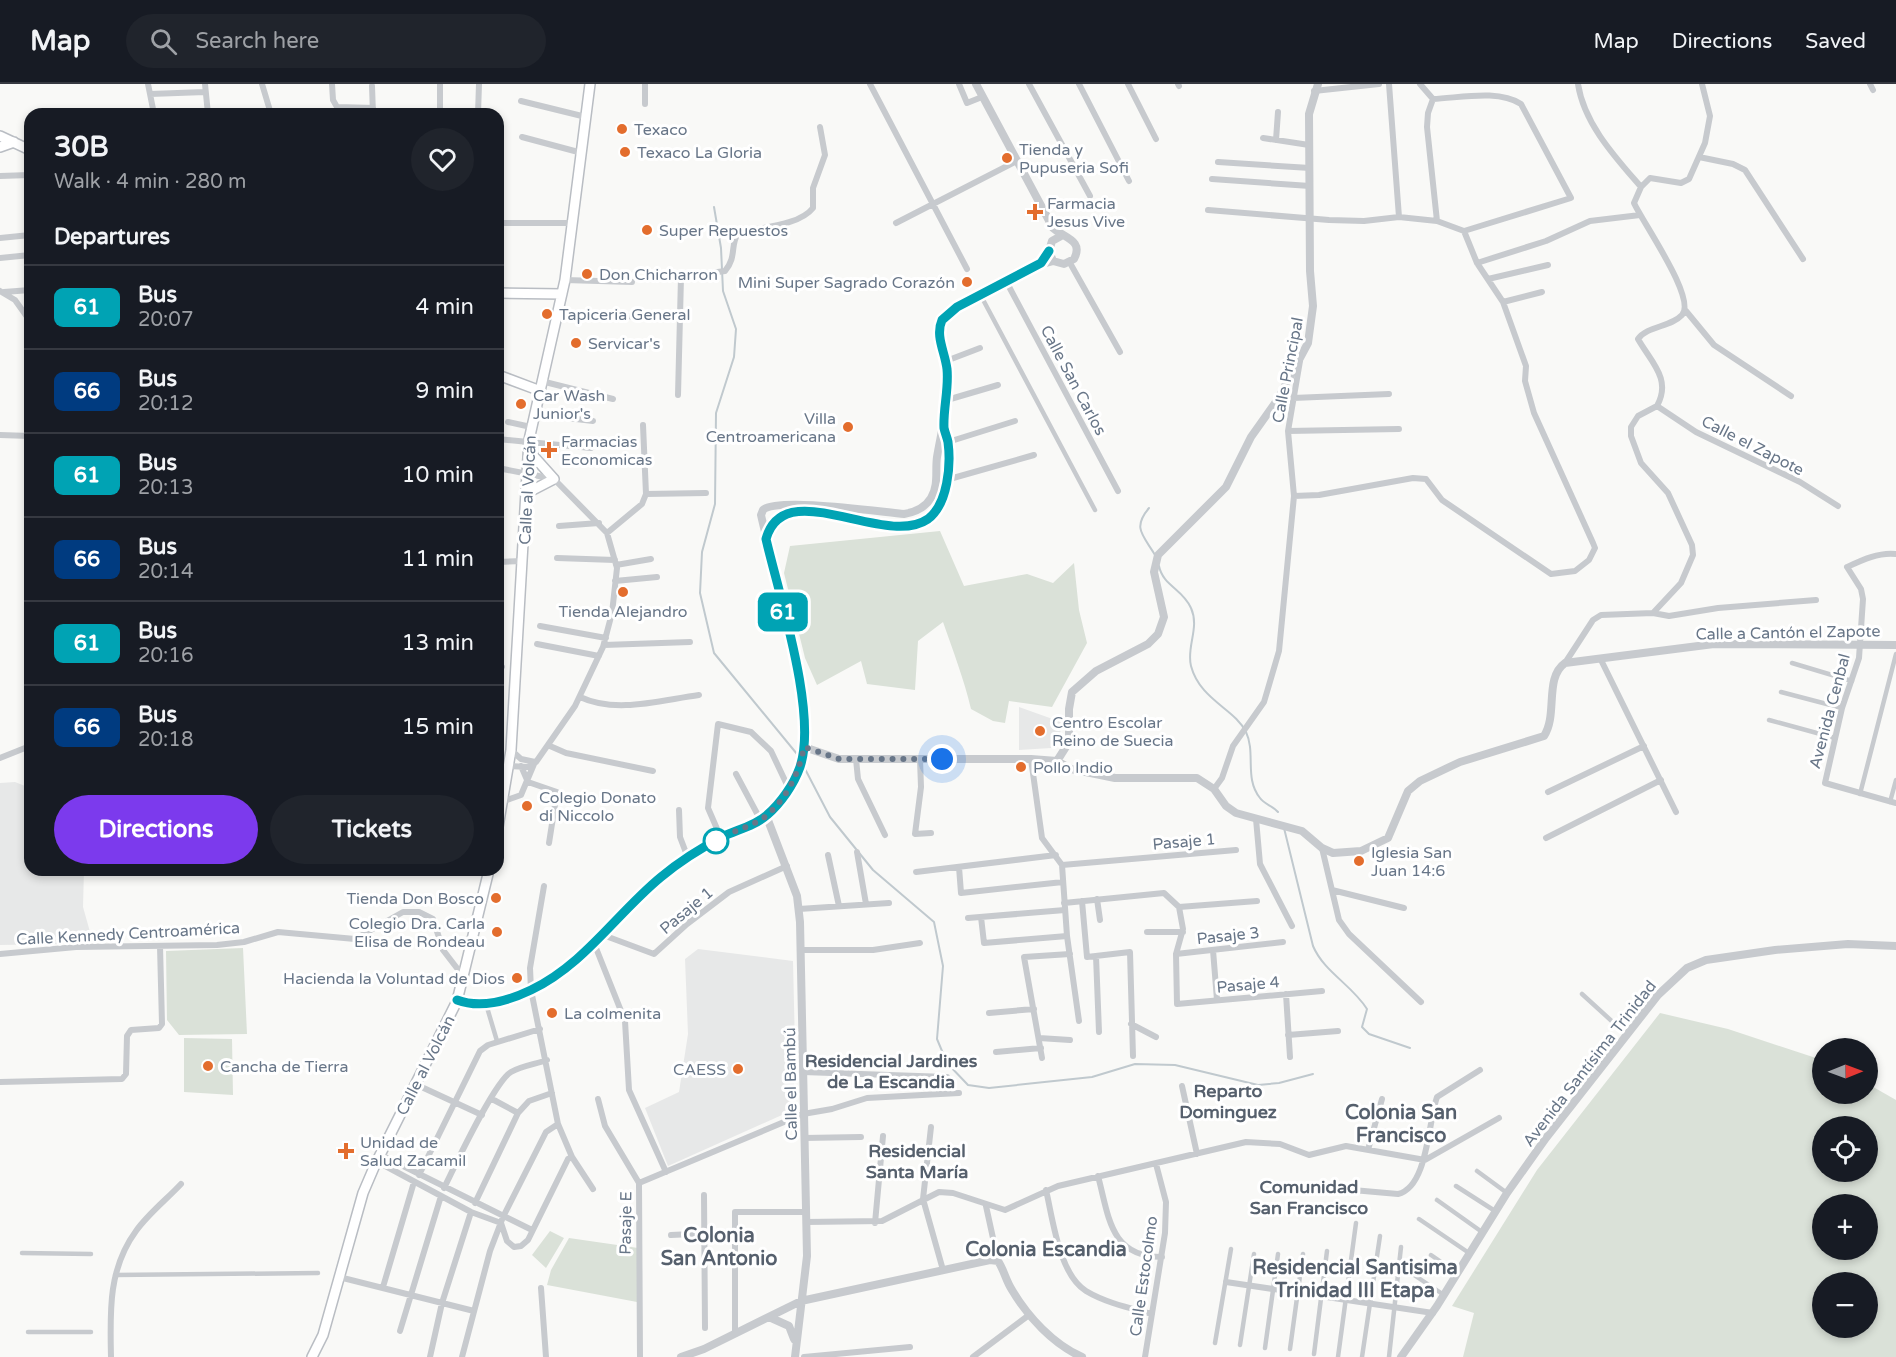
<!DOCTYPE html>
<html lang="en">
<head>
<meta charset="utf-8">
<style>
  :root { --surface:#171b24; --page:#20242c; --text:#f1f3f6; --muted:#9ea1a6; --line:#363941; --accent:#7c3aed }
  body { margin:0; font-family:"Varela Round",sans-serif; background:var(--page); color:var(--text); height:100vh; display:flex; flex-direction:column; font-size:22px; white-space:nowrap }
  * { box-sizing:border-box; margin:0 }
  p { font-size:20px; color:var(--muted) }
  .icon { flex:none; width:33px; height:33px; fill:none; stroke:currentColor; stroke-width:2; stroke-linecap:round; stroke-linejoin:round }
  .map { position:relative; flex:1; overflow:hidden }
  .drawer { position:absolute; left:24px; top:24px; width:480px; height:768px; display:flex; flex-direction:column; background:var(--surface); border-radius:18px; box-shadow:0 3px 9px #0003 }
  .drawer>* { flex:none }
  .badge { padding:0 12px; border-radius:9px; font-size:21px; line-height:39px }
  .needle { width:39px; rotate:89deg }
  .controls { position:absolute; left:1812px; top:954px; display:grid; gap:12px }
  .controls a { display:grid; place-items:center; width:66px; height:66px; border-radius:50%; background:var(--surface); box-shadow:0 3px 9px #0003; font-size:30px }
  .you { position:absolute; width:30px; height:30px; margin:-15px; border:4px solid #fff; border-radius:50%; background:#1a73e8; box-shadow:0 0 0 9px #1a73e833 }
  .map>.badge { position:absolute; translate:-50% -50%; box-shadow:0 0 0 3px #fff }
  h2 { padding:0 30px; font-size:22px; line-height:54px }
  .round { display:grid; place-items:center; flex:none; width:63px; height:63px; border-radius:32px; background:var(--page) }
  .summary { display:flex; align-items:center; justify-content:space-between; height:102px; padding:0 30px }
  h1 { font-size:28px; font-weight:800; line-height:45px }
  .primary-button { display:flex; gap:12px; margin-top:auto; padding:12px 30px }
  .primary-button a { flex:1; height:69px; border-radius:36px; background:var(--accent); color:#fff; font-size:24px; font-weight:800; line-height:69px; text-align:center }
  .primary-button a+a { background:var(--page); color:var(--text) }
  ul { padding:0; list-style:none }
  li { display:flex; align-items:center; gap:18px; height:84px; padding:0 30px; border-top:2px solid var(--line) }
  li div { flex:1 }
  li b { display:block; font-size:22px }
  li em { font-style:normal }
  li .badge { min-width:66px; font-weight:700; text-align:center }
  header { display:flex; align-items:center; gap:36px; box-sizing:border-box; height:84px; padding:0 30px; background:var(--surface); border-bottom:2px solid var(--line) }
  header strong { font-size:28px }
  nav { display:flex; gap:33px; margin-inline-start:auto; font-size:21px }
  .search { width:420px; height:54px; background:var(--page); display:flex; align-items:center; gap:15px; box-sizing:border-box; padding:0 21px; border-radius:33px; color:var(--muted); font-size:22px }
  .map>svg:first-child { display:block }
</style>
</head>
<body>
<header>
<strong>Map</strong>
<div class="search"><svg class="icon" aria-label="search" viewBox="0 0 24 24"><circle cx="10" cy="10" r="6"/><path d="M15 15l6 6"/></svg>Search here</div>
<nav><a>Map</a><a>Directions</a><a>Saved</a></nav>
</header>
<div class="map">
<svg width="1896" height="1273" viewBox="0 0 1896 1273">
  <rect width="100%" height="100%" fill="#f9f9f7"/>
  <path fill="#e7e8e8" d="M1019 623 1061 638 1060 656 1051 664 1019 666Z
    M15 698 30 704V786H84L83 823 92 855 57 860 0 861V699Z
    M698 865 793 877 795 963 793 1026 668 1082 645 1024 679 1008 688 950 685 875Z"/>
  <path fill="#dae1d8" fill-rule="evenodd" d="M940 447 964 502 1027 490 1053 499 1074 479 1079 526 1087 559 1052 623 1009 617 1005 639 993 637 971 625C964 595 953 567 943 538L918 557 915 606 867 600 861 577 817 601 805 574 784 489 790 462Z
    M243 864 247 950 179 951 167 936 166 867Z
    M1660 929 1728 945 1822 976V1010H1868V1000L1896 1016V1273H1463L1474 1229 1452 1222 1537 1086ZM1822 1042H1868V1088H1822ZM1868 1120V1166H1822V1120ZM1868 1198V1244H1822V1198Z
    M184 954 232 955 233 1011 184 1008Z
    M550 1147 564 1154 546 1184 532 1171Z
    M569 1154 638 1164 637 1218 547 1201 551 1186Z"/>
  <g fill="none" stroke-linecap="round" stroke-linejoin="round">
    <path stroke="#c0c9ce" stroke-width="2" d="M714 123 721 164 723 207 736 245 734 273 716 329 715 420 702 468 700 509 714 569 797 670
      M1149 424C1132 444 1143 451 1155 471
      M1159 482C1163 502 1183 505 1191 524 1200 544 1186 563 1191 582 1200 616 1235 625 1246 648 1256 669 1244 694 1260 714 1264 720 1273 722 1278 728
      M804 683 830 733 873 786 934 838 943 882 937 955 947 979 968 1001 989 1004 1092 993 1135 980 1175 981 1258 1001 1279 999 1313 990
      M1284 744 1313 862C1324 888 1352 901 1367 925L1362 943 1369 950 1410 964"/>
    <g stroke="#b9bdc3" stroke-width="12">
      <path id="secondary" d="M0 52 30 66
        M0 63 14 58
        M498 209 562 210
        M498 291 538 306
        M527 409 554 395 528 366
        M498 743 511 666 529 356 565 196 590 0
        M312 1273 323 1251 363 1109 375 1081 457 917 489 786"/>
    </g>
    <path stroke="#c7cace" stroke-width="4.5" d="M980 210 1095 426
      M1792 579 1852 597
      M1781 608 1842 624
      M1769 636 1835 654
      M1860 710 1896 570
      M1890 718 1896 696
      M1582 910 1627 951
      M486 920 497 957
      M1477 1087 1507 1109
      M1456 1102 1495 1127
      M1437 1116 1482 1148
      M1419 1135 1469 1169
      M22 1169 91 1170
      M1431 1171 1457 1189
      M1411 1189 1444 1211
      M115 1191 318 1189
      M28 1248H91
      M1215 1259 1231 1165
      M1240 1261 1254 1170
      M1265 1264 1278 1170
      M1290 1265 1303 1170
      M1314 1270 1327 1167
      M1338 1273 1356 1139
      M1362 1273 1380 1152
      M1389 1273 1401 1163"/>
    <path stroke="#c7cace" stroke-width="6" d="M148 0 154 30
      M205 0 208 30
      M262 0 271 30
      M332 0 333 16 337 23 373 24
      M440 0V30
      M645 0V20
      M870 0 967 185
      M959 0 967 19 982 13
      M1029 0 1090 112
      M1079 0 1129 97
      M1128 0 1156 55
      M1178 0 1179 2
      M1389 0 1399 133
      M1420 0 1433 15
      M1578 0C1584 40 1616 74 1641 103
      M1870 0 1873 6
      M372 2 373 30
      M1314 7 1379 0
      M150 10 205 8
      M1433 15 1428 29 1427 43 1437 137
      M521 17 586 33
      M478 30 479 0
      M522 53 582 69
      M1263 54 1309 61
      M1276 56 1278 28
      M1699 73 1733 80 1745 86 1803 175
      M1218 78 1310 84
      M0 92 30 91
      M1212 95 1310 102
      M1208 126 1329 136 1364 137 1399 133 1437 137 1464 147 1571 114 1521 20C1498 5 1460 14 1433 15
      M498 139H573
      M896 139 1017 77
      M0 154 30 151
      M0 174 30 171
      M1070 179 1120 268
      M1477 179 1546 157 1590 137 1640 131
      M1488 195 1548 181
      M565 196 632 198
      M1006 197 1118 407
      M0 207 15 216 30 237
      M4 208 30 206
      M1503 218 1542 208
      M1686 227 1714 261 1791 312
      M559 230 680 234
      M946 277 980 264
      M541 297 613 315
      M678 311 681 193 725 187C737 173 730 161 738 149 760 143 799 142 813 124V104L825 71 820 43
      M1293 314 1389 310
      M947 316 998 301
      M1657 322 1696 348 1800 398 1838 422
      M533 330 593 337
      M508 338 531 343
      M1288 347 1399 345
      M0 351 30 352
      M498 355 591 364
      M948 358 1015 337
      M498 384 554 395 607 449 617 484 612 529 603 563 575 622 536 678 528 683 509 682
      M946 396 1034 371
      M646 410 706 409
      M1294 412 1319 411 1413 394 1426 395 1442 416 1551 490 1575 487 1589 476 1595 464 1593 459 1534 329 1525 297 1526 282 1503 218 1477 179 1464 147
      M559 442 599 439
      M607 449 642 420 646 410 643 341
      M1896 470C1879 468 1862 476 1847 483L1861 505 1863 515 1859 574 1842 624 1825 699 1896 719
      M557 474 615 476
      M498 478 523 477
      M616 481 651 475
      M615 497 657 493
      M1653 529 1669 532 1718 524 1816 516
      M540 542 606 554
      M537 560 599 572
      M604 561 690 558
      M1601 576 1676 728
      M1565 579 1593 536 1601 531 1653 529 1681 499 1693 471 1692 461 1668 409 1641 379 1631 352V343L1638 332 1657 322C1672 295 1651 278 1638 255 1647 242 1671 243 1682 231 1697 215 1643 139 1634 119L1641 103 1650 94 1681 99 1689 95 1705 59 1710 32 1702 0
      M498 581 502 583
      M580 613C616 630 661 616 699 611
      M550 662 566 669 653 687
      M511 666 521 675 535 678
      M0 674 30 662
      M856 675 858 695 885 751
      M920 675 921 703 915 750 931 749
      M1031 675 1042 754 1062 781 1067 852 1079 937
      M521 682 528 698 557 708 549 759
      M736 690 760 735
      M1214 705 1222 694 1233 662 1264 618 1279 567 1294 412 1288 347 1300 277
      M1548 708 1644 662
      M498 715 504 717 521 711 534 680
      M679 726 680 753 688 774
      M1256 735 1260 780 1292 842
      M721 754 708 724 718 640 751 648 771 667 789 705
      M1546 754 1661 696
      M1322 764 1339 836 1349 850 1421 918
      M857 768 866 820
      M828 771 839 822
      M1062 781 1236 766
      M959 783 961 809 1063 798
      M916 788 1056 771
      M544 802 530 884 531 906 558 1040 572 1073 593 1105
      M1332 806 1404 824
      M1097 815 1100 836
      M1082 817 1087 873 1130 868 1133 972
      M1064 819 1164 809 1179 823 1257 817
      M1179 823 1183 845 1176 870 1177 920 1322 907
      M799 825 889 819
      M981 833 984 859 1067 852
      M968 834 1065 826
      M1147 848H1183
      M603 851 654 870 687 840 729 808 787 782
      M594 859 625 937 629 1006 666 1088
      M801 866H873L920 859
      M1213 866 1217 916
      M0 870 76 863 217 861 244 858 278 848 355 855 403 828H419L433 835 443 866 463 892
      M1176 870 1283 858
      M1096 872 1099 948
      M1286 910 1290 973
      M989 929 1034 925
      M1131 940 1156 953
      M1288 951 1338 947
      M1039 954 1070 956
      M996 968 1041 964
      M1042 974 1024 873 1070 870
      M803 988 947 993
      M0 998 122 995 126 990 127 952 131 946 159 944 162 940 160 862
      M415 1000 482 1031
      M1182 1002 1197 1070
      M492 1015 518 1029
      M598 1015 605 1042 639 1099 640 1273
      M931 1043 923 1115 943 1186
      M804 1054 861 1053
      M1368 1066 1382 1015
      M379 1070 532 1146
      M376 1077 471 1128 501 1139 507 1157 514 1163 521 1162 528 1156 568 1075 572 1073
      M419 1091 480 967 488 961 540 945
      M1098 1092C1109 1133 1110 1173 1162 1173
      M639 1099 803 1030 832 1025 867 1014 959 1009
      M444 1104C455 1082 494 998 511 988 521 982 536 980 547 976
      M1330 1104 1398 1110C1428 1103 1428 1038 1437 1013L1480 986
      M1046 1106C1053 1136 1059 1190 1086 1207 1106 1219 1130 1224 1152 1230
      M704 1111 705 1244
      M475 1119 518 1029 529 1017 552 1009
      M986 1122 998 1177
      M806 1138 882 1137 939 1108 953 1109 1005 1126 1058 1102 1246 1058 1280 1060 1309 1071 1346 1062 1425 1076 1499 1034
      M875 1139 883 1052
      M671 1151 735 1148
      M339 1193 474 1227
      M1226 1198 1433 1229
      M383 1203 414 1098
      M541 1204 546 1273
      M400 1247 441 1112
      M735 1250V1128H806
      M111 1273C110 1228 108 1185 136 1147 148 1130 167 1115 181 1100
      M430 1273 442 1219 471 1128
      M462 1273 490 1167 503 1133 546 1048 558 1040
      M804 1273 910 1263
      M973 1273 1029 1231
      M1145 1273 1165 1149 1166 1118 1156 1080"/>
    <path stroke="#c7cace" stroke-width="8" d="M976 0 1053 144C1064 154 1084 156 1074 175L1064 180 1053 177 1049 167 1052 157 1061 152
      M767 454 771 439C819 400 927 487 945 404 949 385 950 364 944 345
      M804 663 839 675H1031L1057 677 1071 685 1115 694H1197L1214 705 1226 722 1236 729 1302 747 1322 764 1333 769 1361 767 1388 754 1408 707 1420 697 1460 678 1544 652C1558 631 1544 594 1565 579L1714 560 1896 561
      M1057 677 1069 658V625L1072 608 1096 587 1148 560 1158 550 1164 533 1154 488 1158 471 1226 403 1251 353 1278 315 1308 259 1313 222 1310 187 1309 30 1318 0
      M766 731 797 812 800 838 807 1172 795 1273
      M457 917C481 924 508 916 531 906 584 882 617 830 660 794 679 779 700 765 721 754 735 746 753 742 766 732 780 720 796 698 801 680 816 621 775 494 761 431L763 426C777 413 880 428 904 430 916 428 925 424 931 414 939 401 935 386 937 373 942 344 950 316 947 286 945 269 935 252 942 236 961 217 1027 182 1053 177
      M769 1233 789 1242 794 1255
      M681 1273 704 1265 801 1217 990 1176 998 1177C1004 1186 1006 1197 1012 1206 1028 1233 1053 1260 1082 1273
      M1401 1273 1437 1222 1507 1109 1546 1054 1658 911 1687 884 1706 876 1775 866 1848 860 1896 862"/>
    <use href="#secondary" stroke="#fff" stroke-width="9"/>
  </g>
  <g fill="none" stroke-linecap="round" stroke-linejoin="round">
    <g stroke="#fff" stroke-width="14">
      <path id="line" d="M457 916C481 925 508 917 531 906 584 881 617 829 661 793 679 778 701 764 722 753 736 746 755 742 767 731 781 719 794 700 800 683 818 630 779 511 766 455 784 389 885 465 928 435 948 420 951 381 948 358 947 353 945 349 944 344 943 325 949 305 947 285 945 268 935 252 942 236L957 223 1041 179 1049 167"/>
    </g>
    <use href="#line" stroke="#00a3b4" stroke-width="9"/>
    <path stroke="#687688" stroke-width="6" stroke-dasharray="0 10.8" d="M716 757C731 747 752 743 766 732 787 714 799 689 804 663L839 675H942"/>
  </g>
  <g fill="#e36d2d" stroke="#fff" stroke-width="2">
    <circle cx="622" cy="45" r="6"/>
    <circle cx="625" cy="68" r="6"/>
    <circle cx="1007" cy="74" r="6"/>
    <path d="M1032 119h6v6h6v6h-6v6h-6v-6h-6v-6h6z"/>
    <circle cx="647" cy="146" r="6"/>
    <circle cx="587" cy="190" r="6"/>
    <circle cx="967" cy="198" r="6"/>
    <circle cx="547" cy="230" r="6"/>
    <circle cx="576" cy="259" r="6"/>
    <circle cx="521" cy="320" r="6"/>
    <circle cx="848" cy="343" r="6"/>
    <path d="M546 357h6v6h6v6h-6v6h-6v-6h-6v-6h6z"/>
    <circle cx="623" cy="508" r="6"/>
    <circle cx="1040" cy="647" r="6"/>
    <circle cx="1021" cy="683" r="6"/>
    <circle cx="527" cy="722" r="6"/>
    <circle cx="1359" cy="777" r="6"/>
    <circle cx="496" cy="814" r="6"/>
    <circle cx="497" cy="848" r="6"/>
    <circle cx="517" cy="894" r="6"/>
    <circle cx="552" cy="929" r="6"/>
    <circle cx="208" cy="982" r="6"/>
    <circle cx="738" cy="985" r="6"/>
    <path d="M343 1058h6v6h6v6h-6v6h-6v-6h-6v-6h6z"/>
  </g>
  <circle fill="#fff" stroke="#00a3b4" stroke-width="3" cx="716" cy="757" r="12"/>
  <g text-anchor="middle" stroke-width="6" stroke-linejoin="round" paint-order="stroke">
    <g font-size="16" fill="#687688" stroke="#fff" text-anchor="start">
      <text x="634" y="51">Texaco</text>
      <text x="1019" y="71">Tienda y<tspan x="1019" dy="18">Pupuseria Sofi</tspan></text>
      <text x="637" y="74">Texaco La Gloria</text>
      <text x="1047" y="125">Farmacia<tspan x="1047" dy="18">Jesus Vive</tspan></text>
      <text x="659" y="152">Super Repuestos</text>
      <text x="599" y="196">Don Chicharron</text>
      <text x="955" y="204" text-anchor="end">Mini Super Sagrado Corazón</text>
      <text x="559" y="236">Tapiceria General</text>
      <text x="588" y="265">Servicar's</text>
      <text x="533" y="317">Car Wash<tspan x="533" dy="18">Junior's</tspan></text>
      <text x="836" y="340" text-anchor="end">Villa<tspan x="836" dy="18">Centroamericana</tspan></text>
      <text x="561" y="363">Farmacias<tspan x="561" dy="18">Economicas</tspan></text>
      <text x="623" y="533" text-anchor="middle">Tienda Alejandro</text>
      <text x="1052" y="644">Centro Escolar<tspan x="1052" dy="18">Reino de Suecia</tspan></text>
      <text x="1033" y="689">Pollo Indio</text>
      <text x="539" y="719">Colegio Donato<tspan x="539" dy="18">di Niccolo</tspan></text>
      <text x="1371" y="774">Iglesia San<tspan x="1371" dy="18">Juan 14:6</tspan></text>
      <text x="484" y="820" text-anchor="end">Tienda Don Bosco</text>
      <text x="485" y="845" text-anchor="end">Colegio Dra. Carla<tspan x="485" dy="18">Elisa de Rondeau</tspan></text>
      <text x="505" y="900" text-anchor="end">Hacienda la Voluntad de Dios</text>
      <text x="564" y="935">La colmenita</text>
      <text x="220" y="988">Cancha de Tierra</text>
      <text x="726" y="991" text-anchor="end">CAESS</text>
      <text x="360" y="1064">Unidad de<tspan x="360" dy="18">Salud Zacamil</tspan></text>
    </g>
    <g font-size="16" fill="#687688" stroke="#fff">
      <text transform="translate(1287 286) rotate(-79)" y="6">Calle Principal</text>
      <text transform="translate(1074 296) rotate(62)" y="6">Calle San Carlos</text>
      <text transform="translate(1753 361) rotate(27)" y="6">Calle el Zapote</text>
      <text transform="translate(527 406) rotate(-87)" y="6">Calle al Volcán</text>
      <text transform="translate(1788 548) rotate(-1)" y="6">Calle a Cantón el Zapote</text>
      <text transform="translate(1829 627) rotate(-75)" y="6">Avenida Cenbal</text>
      <text transform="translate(1184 757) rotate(-5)" y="6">Pasaje 1</text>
      <text transform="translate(686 826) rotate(-40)" y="6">Pasaje 1</text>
      <text transform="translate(128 849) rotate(-3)" y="6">Calle Kennedy Centroamérica</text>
      <text transform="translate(1228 851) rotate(-6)" y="6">Pasaje 3</text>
      <text transform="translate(1248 900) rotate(-5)" y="6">Pasaje 4</text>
      <text transform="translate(1589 979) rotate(-52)" y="6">Avenida Santísima Trinidad</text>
      <text transform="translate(425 981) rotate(-63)" y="6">Calle al Volcán</text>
      <text transform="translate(790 1000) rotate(-91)" y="6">Calle el Bambú</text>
      <text transform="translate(625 1139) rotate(-89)" y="6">Pasaje E</text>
      <text transform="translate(1143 1192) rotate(-82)" y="6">Calle Estocolmo</text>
    </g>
    <g font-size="18" font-weight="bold" fill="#56606d" stroke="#fff">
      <text x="891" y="983">Residencial Jardines<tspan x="891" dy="21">de La Escandia</tspan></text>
      <text x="1228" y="1013">Reparto<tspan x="1228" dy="21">Dominguez</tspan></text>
      <text x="917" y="1073">Residencial<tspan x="917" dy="21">Santa María</tspan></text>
      <text x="1309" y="1109">Comunidad<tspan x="1309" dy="21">San Francisco</tspan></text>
    </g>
    <g font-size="20" font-weight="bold" fill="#56606d" stroke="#fff">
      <text x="1401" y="1035">Colonia San<tspan x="1401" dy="23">Francisco</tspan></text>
      <text x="719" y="1158">Colonia<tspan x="719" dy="23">San Antonio</tspan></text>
      <text x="1046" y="1172">Colonia Escandia</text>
      <text x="1355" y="1190">Residencial Santisima<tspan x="1355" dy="23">Trinidad III Etapa</tspan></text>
    </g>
  </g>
</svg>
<div class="controls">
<a><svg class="needle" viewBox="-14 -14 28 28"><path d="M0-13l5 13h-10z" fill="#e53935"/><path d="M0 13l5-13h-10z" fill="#9ea1a6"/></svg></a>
<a><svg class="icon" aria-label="locate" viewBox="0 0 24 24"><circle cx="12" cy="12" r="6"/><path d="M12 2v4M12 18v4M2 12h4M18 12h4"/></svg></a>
<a>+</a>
<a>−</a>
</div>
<div class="you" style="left:942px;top:675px"></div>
<b class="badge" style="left:783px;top:528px;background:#00a3b4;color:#fff">61</b>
<section class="drawer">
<div class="summary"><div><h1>30B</h1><p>Walk · 4 min · 280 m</p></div><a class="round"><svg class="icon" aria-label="heart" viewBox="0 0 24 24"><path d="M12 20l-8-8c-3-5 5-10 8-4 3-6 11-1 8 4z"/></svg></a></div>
<h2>Departures</h2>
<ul>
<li><span class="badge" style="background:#00a3b4;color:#fff">61</span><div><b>Bus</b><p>20:07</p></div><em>4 min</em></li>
<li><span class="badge" style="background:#003b80;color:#fff">66</span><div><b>Bus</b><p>20:12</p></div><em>9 min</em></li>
<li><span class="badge" style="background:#00a3b4;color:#fff">61</span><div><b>Bus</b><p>20:13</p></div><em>10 min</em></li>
<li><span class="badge" style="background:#003b80;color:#fff">66</span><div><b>Bus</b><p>20:14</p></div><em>11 min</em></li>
<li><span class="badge" style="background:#00a3b4;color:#fff">61</span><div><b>Bus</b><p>20:16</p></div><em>13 min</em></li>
<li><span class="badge" style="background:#003b80;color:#fff">66</span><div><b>Bus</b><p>20:18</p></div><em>15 min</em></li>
</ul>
<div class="primary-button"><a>Directions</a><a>Tickets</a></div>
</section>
</div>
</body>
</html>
